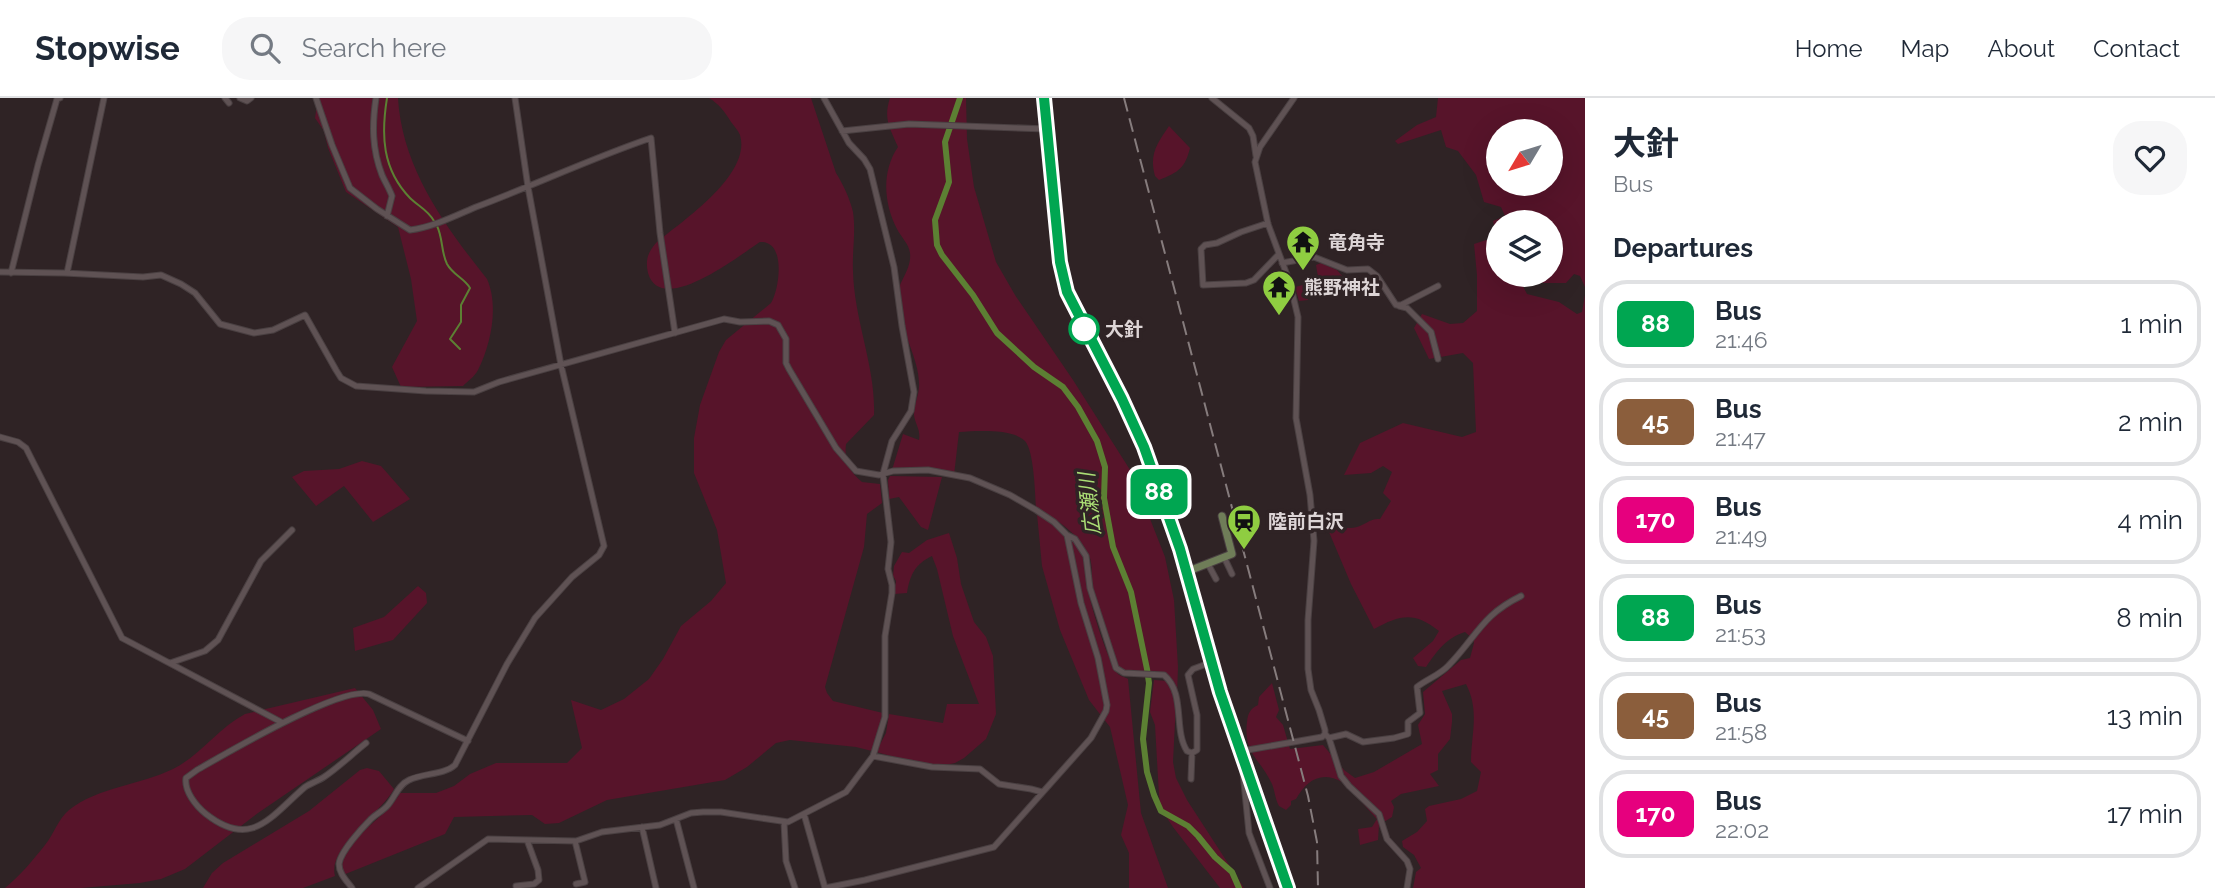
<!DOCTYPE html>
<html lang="en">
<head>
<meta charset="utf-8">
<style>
  :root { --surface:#fff; --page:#f6f6f7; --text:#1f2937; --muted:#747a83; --line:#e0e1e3 }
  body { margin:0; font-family:Raleway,"Noto Sans JP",sans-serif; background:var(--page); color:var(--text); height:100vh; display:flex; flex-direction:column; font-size:26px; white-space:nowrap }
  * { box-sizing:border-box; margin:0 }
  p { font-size:23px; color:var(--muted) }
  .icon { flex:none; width:38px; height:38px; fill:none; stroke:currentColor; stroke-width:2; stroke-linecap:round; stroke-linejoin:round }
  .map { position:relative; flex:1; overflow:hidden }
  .details { display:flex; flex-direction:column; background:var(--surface); width:630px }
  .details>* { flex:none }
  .badge { padding:0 14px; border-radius:10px; font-size:24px; line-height:46px }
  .needle { width:46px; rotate:232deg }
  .fabs { position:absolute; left:1486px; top:21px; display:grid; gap:14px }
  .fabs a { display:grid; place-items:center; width:77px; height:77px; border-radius:50%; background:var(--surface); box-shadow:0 7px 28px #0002; font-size:35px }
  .map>.badge { position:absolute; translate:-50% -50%; box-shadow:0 0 0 4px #fff }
  h2 { padding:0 28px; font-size:26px; line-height:63px }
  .round { display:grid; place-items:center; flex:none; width:74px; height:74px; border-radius:28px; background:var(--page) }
  .summary { display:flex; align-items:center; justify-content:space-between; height:119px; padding:0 28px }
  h1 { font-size:33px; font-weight:700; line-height:52px }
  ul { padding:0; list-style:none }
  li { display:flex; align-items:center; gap:21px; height:88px; margin:0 14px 10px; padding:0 14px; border:4px solid var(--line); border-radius:28px }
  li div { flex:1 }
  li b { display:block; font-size:26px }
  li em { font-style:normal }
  li .badge { min-width:77px; font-weight:700; text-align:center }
  header { display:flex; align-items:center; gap:42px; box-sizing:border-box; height:98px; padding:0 35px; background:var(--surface); border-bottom:2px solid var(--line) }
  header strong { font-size:33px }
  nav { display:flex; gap:38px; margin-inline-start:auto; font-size:24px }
  .search { width:490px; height:63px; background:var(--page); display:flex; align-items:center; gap:18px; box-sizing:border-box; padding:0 24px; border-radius:28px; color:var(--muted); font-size:26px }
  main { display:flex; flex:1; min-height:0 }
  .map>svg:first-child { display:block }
</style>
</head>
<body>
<header>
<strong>Stopwise</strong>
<div class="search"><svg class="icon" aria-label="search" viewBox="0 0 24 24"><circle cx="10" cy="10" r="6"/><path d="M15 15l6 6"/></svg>Search here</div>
<nav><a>Home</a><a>Map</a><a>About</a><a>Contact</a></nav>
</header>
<main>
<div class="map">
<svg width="1585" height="790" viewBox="0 0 1585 790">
  <rect width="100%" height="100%" fill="#2f2325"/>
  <path fill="#57142a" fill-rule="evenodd" d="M318 0H398C402 70 445 128 487 181 499 208 491 246 478 272 475 278 468 283 463 288L401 289 392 269 417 223 411 181 398 129 346 94 328 50 324 33 315 20Z
    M709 0H811L836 75C843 86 850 101 853 114 856 135 852 153 853 173 854 222 876 269 874 317L846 346C844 363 849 373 862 384L880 386 882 405 867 416 864 449 825 589 827 595 833 603 883 615 882 634 872 653 856 649 790 642 776 645 747 669 725 682 607 702 559 725 545 726 532 717 454 719 445 736 343 777C342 773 340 770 341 766 343 743 390 716 400 695H436L454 688 470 676 496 665H567L582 650 571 602 601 612 624 601 649 581 663 561 681 528 711 503 726 485 717 432 694 375V340L700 307 719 254 726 242 771 205C780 190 786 142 760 144 741 156 661 220 648 175 645 162 648 154 656 145 681 124 752 77 740 37 738 32 734 28 731 24 725 14 719 6 709 0Z
    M890 0H966L967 41 974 89 996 164 1015 197 1073 282 1132 375 1165 459 1174 502 1178 569 1177 598 1168 578C1158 579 1134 581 1125 576 1112 568 1096 509 1093 492 1091 482 1093 470 1090 460 1080 435 1057 423 1036 409 1035 395 1034 353 1025 343 1012 330 976 333 959 334L954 377 892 372 903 336 919 342C921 332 915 326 914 317 914 306 920 295 919 285 919 259 897 226 897 201 897 184 912 172 910 155 909 146 901 139 897 131 884 106 881 74 898 49 890 30 883 21 890 0Z
    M1438 0H1585V189L1580 178 1574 176 1566 185H1543L1536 177H1550V124H1498V134L1495 132 1493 123 1505 118 1501 109 1484 104 1476 77 1458 53 1446 49 1441 32 1398 46 1395 43 1417 27 1436 19ZM1498 33H1550V86H1498Z
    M1169 28 1190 50C1185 70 1179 74 1159 82L1155 78C1149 56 1157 46 1169 28Z
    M1486 142 1498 145V177H1517L1527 196 1559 204 1577 216 1582 214 1585 197V790H1413L1416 774 1421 770 1414 757 1403 749 1402 743 1417 734 1427 723 1425 711 1429 708 1461 701 1477 693 1481 674 1471 664C1471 636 1480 613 1466 586L1442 593 1452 616V624L1450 641 1438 656V672L1430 676 1439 688 1401 696 1391 703 1394 709 1392 719 1379 727 1378 742 1360 747 1358 731 1372 729 1377 721C1368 712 1351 690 1342 684 1321 672 1306 683 1296 701L1291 703V707L1286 712 1279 708C1275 701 1275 693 1272 686 1261 662 1243 655 1247 624 1248 615 1250 611 1258 607L1259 599 1272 585 1279 612 1276 619 1283 627 1290 651 1323 647 1344 672 1355 680 1374 674 1422 646 1418 627 1425 616 1423 594 1461 562 1470 560 1474 545 1473 541 1465 534C1446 540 1437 553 1426 569L1418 568 1413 560 1433 543 1439 533C1414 513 1400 517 1374 531L1351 486 1329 434 1330 427C1342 429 1353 433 1364 426 1370 423 1372 421 1380 421L1391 403 1383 395 1392 374 1383 368 1371 375 1344 377 1360 345 1403 325 1462 339 1476 334 1473 265 1463 255 1429 261 1414 230 1422 216 1450 226 1463 225 1477 213V177L1474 146Z
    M1321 165 1337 172 1343 179 1321 200 1313 189 1307 191 1308 202 1299 203 1295 189 1311 185 1312 182 1318 179 1316 167Z
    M362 363 381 368 410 401 373 424 344 388 316 408 292 379 304 373 339 371Z
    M890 378 942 379 928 432 921 429 899 399 889 401 888 382Z
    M1037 416C1049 423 1071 436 1080 448 1090 461 1087 480 1089 495 1091 510 1109 566 1118 576 1120 578 1125 579 1128 581L1141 715 1168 790H1129V755L1121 737 1128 707 1110 629 1089 602 1060 532 1042 468Z
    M949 435 957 460 961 486 974 524 986 539 993 558 996 616 986 641 964 660 955 665 945 667H925L876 654 886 635 889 616 943 625 947 606H979L953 538 937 471 932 458C915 466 910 477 907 495L894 496 896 483 893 478 894 468 902 454 909 455 927 442Z
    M418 488 426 495 427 505 393 542 355 553 353 530 384 519Z
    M1154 582 1168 583 1176 604 1173 664 1176 680 1187 702 1244 790H1220L1173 729 1161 711 1159 697 1155 627 1150 614Z
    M355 590 373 612 381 631 258 715 185 771 161 781 140 785 81 790H5C20 778 33 762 45 747 54 736 58 721 69 712 98 689 140 687 173 671 201 657 218 630 245 616Z
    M367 670 379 673 394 691C382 714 327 750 335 778L303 790H203L212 775 223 765 309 713 360 672Z"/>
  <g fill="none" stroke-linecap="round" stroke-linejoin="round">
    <path stroke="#5c8033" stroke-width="2" d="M387 0C381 37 382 71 410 100 418 108 428 112 434 123
      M437 128C443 140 441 154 447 166 453 177 464 180 470 190L461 207V224L450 241 460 251"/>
    <path stroke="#5c8033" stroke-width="6" d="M960 0 945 44 949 84 935 122 937 147 942 157 973 197 997 235 1034 269 1063 289 1078 309 1097 343 1105 369 1104 400 1113 449 1131 494 1147 571 1149 585 1143 641 1147 674 1154 697 1161 713 1188 728 1198 738 1215 759 1232 774 1239 790"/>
    <g stroke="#4a4042" stroke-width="7">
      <path id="minor" d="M225 0 229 5
        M240 0 247 3 251 0
        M316 0 332 47 350 90 377 111 410 132C433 129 455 118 476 109 535 87 592 60 651 40L660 135 675 235
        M376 0C372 27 372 51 382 77 385 84 389 90 392 98L387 118
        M1212 0 1249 30 1253 38 1256 58
        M1294 0 1260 49 1255 64 1268 126 1290 185 1298 219 1296 320 1310 397 1314 443 1308 522V571L1311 592 1319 612 1325 632V636
        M842 33 909 26 1047 31
        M1268 125 1241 134 1217 145 1205 147 1201 151 1203 187 1246 185 1254 182 1279 156
        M1282 165 1314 159 1347 172 1368 171 1377 178 1396 207H1401L1438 188
        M0 174 64 175 143 179 161 177 181 186 195 195 220 226 254 235 273 232 305 217 336 272 341 280 356 288 426 293 474 294 499 284 724 221 740 224 769 223 778 227 786 241V265L789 271 836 350 856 373 879 377 893 373 928 372 970 380 1010 397 1036 412 1054 424 1067 437 1075 441 1086 458 1090 490 1116 570 1124 575 1164 577C1186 596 1173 631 1187 653L1192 655
        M11 175 38 67 57 1 60 0
        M67 175 104 0
        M1399 208 1407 210 1431 234 1438 261
        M0 339 18 344 26 350 122 540 281 624
        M1224 459 1232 476
        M1208 466 1216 481
        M170 565 205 553 218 542 261 463 292 432
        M1329 640 1341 678 1349 688 1379 716 1387 741 1407 763 1410 771 1407 790
        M366 645C352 656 339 669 324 679 318 683 311 685 305 689 271 718 252 752 206 716 196 708 184 693 186 680L197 672C227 655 340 588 369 596L468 643
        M1242 653 1322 639 1325 636 1329 640 1346 636 1363 644 1394 640 1408 636V624L1420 615 1417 589C1427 581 1440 577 1449 567 1477 538 1482 517 1521 498
        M873 658 932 669 980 671 999 686 1031 691 1042 694
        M1242 665 1249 735 1270 790
        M1191 681 1192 655 1197 652V617L1188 577 1193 571 1212 564
        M804 716 825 790
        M676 721 694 790
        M784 724 786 763 795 790
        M642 729 656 790
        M575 743 585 784 576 786
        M516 788 534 786 539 782 538 772 527 742
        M352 790C347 783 339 776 339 766 340 754 362 730 371 721 376 716 383 713 388 707 395 699 398 687 409 682 423 675 444 677 455 667L507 566 535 520 572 479 599 457 604 448 561 267 528 89 515 0
        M418 790 488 741 576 743 602 734 660 727 691 715 703 714H721L788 724 846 694 873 658 885 619V538L892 495V487L888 471 891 444 883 376 892 343 911 313 914 294 902 228 894 169 870 71 864 61 849 45 824 0
        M825 790 865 782 994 749 1091 640 1106 613 1107 607 1098 560 1081 505 1067 437"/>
    </g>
    <g stroke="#4a4042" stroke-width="9">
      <path id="major" d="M1186 474 1232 456 1222 418"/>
    </g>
    <g stroke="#4a4042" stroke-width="11">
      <path id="highway" d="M1044 0 1060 164 1067 194 1122 301 1144 349 1179 451 1221 594 1288 790"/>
    </g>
    <use href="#minor" stroke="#5f5254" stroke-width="5"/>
    <use href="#major" stroke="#6f7d58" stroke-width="7"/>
    <use href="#highway" stroke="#7a995a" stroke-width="10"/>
    <path stroke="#867c7d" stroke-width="2" stroke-dasharray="14 7" stroke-linecap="butt" d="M1124 0 1308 698 1317 744 1318 790"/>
  </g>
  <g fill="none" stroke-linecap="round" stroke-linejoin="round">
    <g stroke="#fff" stroke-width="16">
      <path id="line" d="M1044 0 1060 164 1067 194 1122 301 1144 349 1180 451 1220 594 1288 790"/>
    </g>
    <use href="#line" stroke="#00a651" stroke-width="10"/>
  </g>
  <defs>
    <g id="temple-pin" transform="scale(1.75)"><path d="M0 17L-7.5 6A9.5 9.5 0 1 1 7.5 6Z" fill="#8fcd41" stroke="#2f2325"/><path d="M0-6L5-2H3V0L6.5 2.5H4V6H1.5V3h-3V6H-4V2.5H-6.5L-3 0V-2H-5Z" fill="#111"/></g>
    <g id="station-pin" transform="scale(1.75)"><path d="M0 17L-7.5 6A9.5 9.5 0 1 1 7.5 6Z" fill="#8fcd41" stroke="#2f2325"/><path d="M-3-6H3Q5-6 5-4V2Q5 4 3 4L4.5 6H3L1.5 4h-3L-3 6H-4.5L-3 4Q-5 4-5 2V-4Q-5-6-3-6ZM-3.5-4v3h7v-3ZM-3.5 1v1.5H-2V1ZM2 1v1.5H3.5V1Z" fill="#111"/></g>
  </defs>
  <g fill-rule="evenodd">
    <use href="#temple-pin" x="1303" y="144"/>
    <use href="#temple-pin" x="1279" y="189"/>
    <use href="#station-pin" x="1244" y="423"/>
  </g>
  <circle fill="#fff" stroke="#00a651" stroke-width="3.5" cx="1084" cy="231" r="14"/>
  <g text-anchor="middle" stroke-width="7" stroke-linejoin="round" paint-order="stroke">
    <g font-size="19" font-weight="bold" fill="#ddd5d6" stroke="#2f2325" text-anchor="start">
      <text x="1328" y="151">竜角寺</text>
      <text x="1304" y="196">熊野神社</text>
      <text x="1268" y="430">陸前白沢</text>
    </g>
    <g font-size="19" font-weight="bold" fill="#ddd5d6" stroke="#2f2325" text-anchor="start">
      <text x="1105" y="238">大針</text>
    </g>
    <g font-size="21" font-style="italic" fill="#aadd75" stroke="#2f2325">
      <text transform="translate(1090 406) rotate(-96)" y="7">広瀬川</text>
    </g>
  </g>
</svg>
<div class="fabs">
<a><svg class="needle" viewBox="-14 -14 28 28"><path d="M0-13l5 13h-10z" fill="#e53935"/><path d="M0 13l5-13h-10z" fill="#747a83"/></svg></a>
<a><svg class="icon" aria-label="layers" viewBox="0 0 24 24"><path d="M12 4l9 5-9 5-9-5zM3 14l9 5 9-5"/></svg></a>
</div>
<b class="badge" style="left:1159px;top:394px;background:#00a651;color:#fff">88</b>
</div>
<section class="details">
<div class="summary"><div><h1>大針</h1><p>Bus</p></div><a class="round"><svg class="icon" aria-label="heart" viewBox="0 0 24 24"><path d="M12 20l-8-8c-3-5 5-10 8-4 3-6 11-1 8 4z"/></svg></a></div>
<h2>Departures</h2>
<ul>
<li><span class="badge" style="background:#00a651;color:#fff">88</span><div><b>Bus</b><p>21:46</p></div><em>1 min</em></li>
<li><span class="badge" style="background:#8b5e3c;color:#fff">45</span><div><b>Bus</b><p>21:47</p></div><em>2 min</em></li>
<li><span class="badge" style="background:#e6007e;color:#fff">170</span><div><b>Bus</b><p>21:49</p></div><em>4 min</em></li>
<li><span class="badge" style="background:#00a651;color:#fff">88</span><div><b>Bus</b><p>21:53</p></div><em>8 min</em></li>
<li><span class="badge" style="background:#8b5e3c;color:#fff">45</span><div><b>Bus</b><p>21:58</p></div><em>13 min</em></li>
<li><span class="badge" style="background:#e6007e;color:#fff">170</span><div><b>Bus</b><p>22:02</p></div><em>17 min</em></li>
</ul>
</section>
</main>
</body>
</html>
